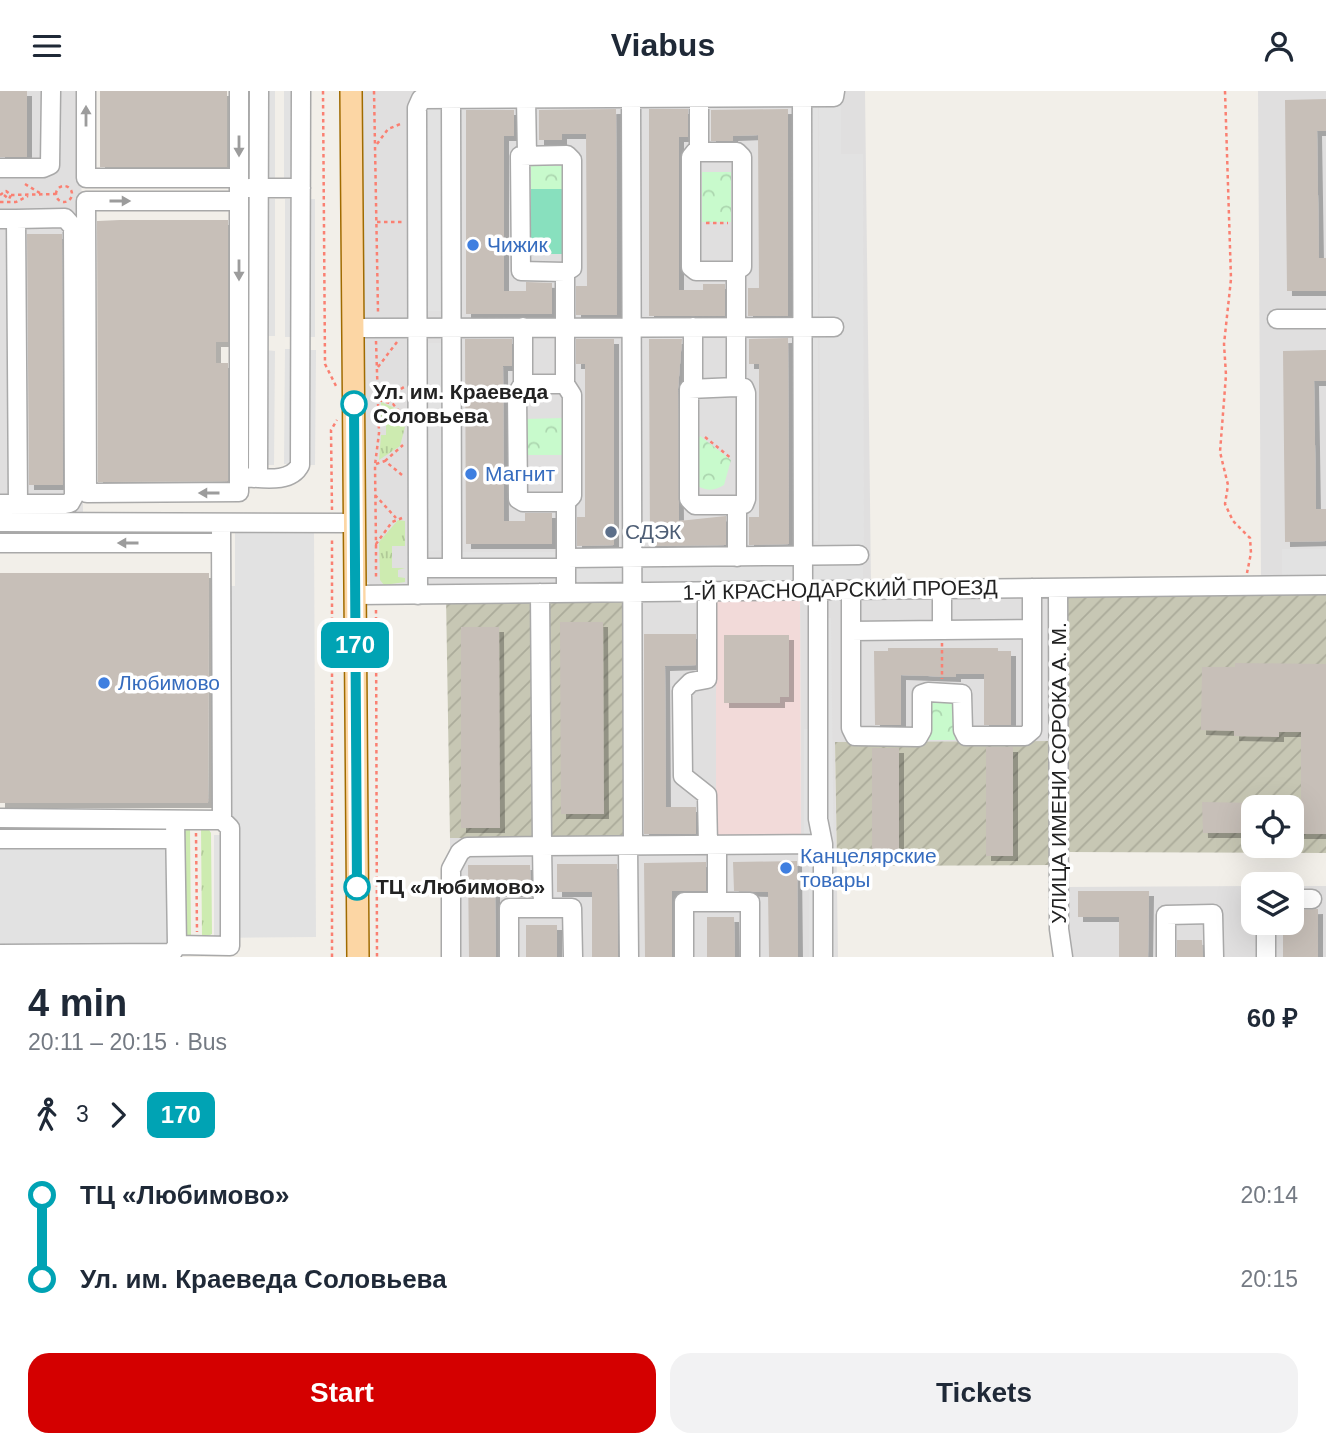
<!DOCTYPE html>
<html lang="en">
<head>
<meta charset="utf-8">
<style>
  :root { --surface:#fff; --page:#f2f2f3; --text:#1f2937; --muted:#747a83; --accent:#d40000 }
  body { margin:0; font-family:Helvetica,sans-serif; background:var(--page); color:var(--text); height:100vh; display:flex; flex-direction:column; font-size:26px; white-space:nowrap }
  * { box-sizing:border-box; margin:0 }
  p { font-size:23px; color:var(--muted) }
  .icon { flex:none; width:38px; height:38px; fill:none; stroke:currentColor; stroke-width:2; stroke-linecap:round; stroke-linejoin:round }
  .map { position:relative; height:866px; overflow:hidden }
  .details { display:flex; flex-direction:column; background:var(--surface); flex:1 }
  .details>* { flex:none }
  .badge { padding:0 14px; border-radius:10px; font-size:24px; line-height:46px }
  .fabs { position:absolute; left:1241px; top:704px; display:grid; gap:14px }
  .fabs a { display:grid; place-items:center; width:63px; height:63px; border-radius:14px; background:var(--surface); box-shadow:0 7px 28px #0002; font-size:35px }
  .map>.badge { position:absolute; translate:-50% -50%; box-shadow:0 0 0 4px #fff }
  .legs { display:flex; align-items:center; gap:10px; height:77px; padding:0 28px; font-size:23px }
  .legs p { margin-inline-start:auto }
  .head { display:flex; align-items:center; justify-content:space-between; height:119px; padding:0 28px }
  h1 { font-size:38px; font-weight:700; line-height:52px }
  .cta { display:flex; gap:14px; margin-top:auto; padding:14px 28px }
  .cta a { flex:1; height:80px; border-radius:21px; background:var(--accent); color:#fff; font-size:28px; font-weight:700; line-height:80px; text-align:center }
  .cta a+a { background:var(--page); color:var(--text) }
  ul { padding:0 28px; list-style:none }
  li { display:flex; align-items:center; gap:24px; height:84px; font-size:26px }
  li i { display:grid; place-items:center; width:10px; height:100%; margin:0 9px; background:currentColor }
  li i::after { content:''; width:18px; height:18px; margin:-9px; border:5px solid; border-radius:50%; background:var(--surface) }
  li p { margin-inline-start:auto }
  li:first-child i { background:linear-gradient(#0000 50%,currentColor 0) }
  li:last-child i { background:linear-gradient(currentColor 50%,#0000 0) }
  header { display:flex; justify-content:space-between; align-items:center; height:91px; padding:0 28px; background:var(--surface); font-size:32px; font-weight:700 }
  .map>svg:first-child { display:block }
</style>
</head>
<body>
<header><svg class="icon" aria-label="menu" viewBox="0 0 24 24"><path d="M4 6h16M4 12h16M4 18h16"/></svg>Viabus<svg class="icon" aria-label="person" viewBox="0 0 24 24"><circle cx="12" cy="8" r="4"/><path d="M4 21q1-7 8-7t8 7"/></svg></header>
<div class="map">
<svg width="1326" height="866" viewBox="0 0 1326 866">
  <defs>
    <pattern id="construction-furrows" width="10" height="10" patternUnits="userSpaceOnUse" patternTransform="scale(1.75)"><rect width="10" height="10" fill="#c7c7b4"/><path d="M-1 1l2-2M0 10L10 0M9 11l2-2" fill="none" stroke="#abab9a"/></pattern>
    <pattern id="grass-tufts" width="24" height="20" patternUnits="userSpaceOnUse" patternTransform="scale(1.75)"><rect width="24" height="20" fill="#cdebb0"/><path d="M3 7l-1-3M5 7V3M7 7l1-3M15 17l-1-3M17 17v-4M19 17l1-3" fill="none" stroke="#b0c997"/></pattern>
    <pattern id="park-crowns" width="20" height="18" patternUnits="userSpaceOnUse" patternTransform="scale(1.75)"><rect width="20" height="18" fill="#c8facc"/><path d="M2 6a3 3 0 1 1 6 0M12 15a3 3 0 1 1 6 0" fill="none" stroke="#acd6af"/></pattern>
    <filter id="shadow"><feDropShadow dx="5" dy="5" stdDeviation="0" flood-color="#0004"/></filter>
  </defs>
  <rect width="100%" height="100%" fill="#f2efe9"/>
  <path fill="#e0dfdf" d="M0 0H81L83 424H0Z
    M358 0H865L871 492 373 497 365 489Z
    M1258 0H1326V490H1261Z
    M628 503H716V747H801L800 504 1050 503V650L835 652 838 866H450V747L628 746Z
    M1253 795V831H1292V795H1326V866H1067V796Z"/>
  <path fill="#f2dad9" d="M716 503 800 504 801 747H716Z"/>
  <path fill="url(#construction-furrows)" fill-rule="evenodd" d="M628 503V747H450L446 505Z
    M1326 503V762L1066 761 1063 504ZM1253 716H1292V754H1253Z
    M1050 650V774L837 775 835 651Z"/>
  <path fill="url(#grass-tufts)" d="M381 311 397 318 405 336 400 355 379 369 381 344H386V333H381Z
    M398 429 405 430V455H392V477H405L398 479V486L405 487V491L384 494 380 489 379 451Z
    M190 736 191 848 183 847V737Z
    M201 736 208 737 211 742 212 843 202 848Z"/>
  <path fill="url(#park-crowns)" d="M531 75H562V98H531Z
    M702 81H731V131H702Z
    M563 327V364H526L525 328Z
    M700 345 731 369 724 394C714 400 708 400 697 395L696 352Z
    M929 609H954L955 649H929Z"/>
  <path fill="#88e0be" d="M531 98H562V163H531Z"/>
  <path fill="#e2e2e2" d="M265 0H275V89H265Z
    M284 0H294L293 89H284Z
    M808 12H818V225H809Z
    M819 12H841V63H863L864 460H820Z
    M446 17 447 220H424L423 18Z
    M265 108H275V245H265Z
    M285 108H295L294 246H285Z
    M305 108H315V246H305Z
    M809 243H818V450H809Z
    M424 252H447V459L424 460Z
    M285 258H295L294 373H284Z
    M265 259 275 260 274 374H265Z
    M306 259H316L315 374H305Z
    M235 442H314L316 846 214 847V744H226L225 495H235Z
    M1282 458H1326V487H1282Z
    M457 461H555V469L458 470Z
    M863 471V489H806V472Z
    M569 472H794V489L569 490Z
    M823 527H831L835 866H827Z
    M804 638H812L813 743H804Z
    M170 756 171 859 0 860V757Z
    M809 759H818V866H809Z"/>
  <path fill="#c7bfb8" filter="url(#shadow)" d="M0 0H27V66H0Z
    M100 0H227V76H100Z
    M1326 8V40H1317L1319 167H1326V200H1287L1285 9Z
    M616 18 617 224H576V195H587L586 43H562V49H539V19Z
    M649 18H688V46H679V199H703V193H725V225H649Z
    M788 18V225H748V197H759L758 44 733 45V50H711V19Z
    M466 19H514V45H504V200H526V191L552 192V223H466Z
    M120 129H228V251H216V272H228V390L98 391 97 130Z
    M27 143H62L63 394H29Z
    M788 247 789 453 749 454V426H759V273H749V248Z
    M465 248H512V275H503L504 430H525V422H552V453H466Z
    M576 248H614V454L577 455V426H585V273H576Z
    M649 248H682L678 298 679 430 726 425V454L650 455Z
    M1326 259V290H1314L1316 418H1326V450L1285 451 1283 260Z
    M0 482H209L208 712H0Z
    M560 531H603L604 723H561Z
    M461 536H499L500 737H461Z
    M644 543H696V574L665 575 666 716H696V743H644Z
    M724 544H789V606H780V612H724Z
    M888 557H998V560H1011V634H984V583H956V586L901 584V634H875L874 560H888Z
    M1235 572 1326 573V743H1292V712H1301V641H1279V646L1234 645V640L1201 639 1202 576H1235Z
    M986 656H1013V765H986Z
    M872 657H899V764H872Z
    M1202 711 1253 712V742H1203Z
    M797 770 798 866H769L768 801 734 800 733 771Z
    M706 771V800H672V866H645L644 772Z
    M557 773H617L618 866H592V801H557Z
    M468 774H530L531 801H495L496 866H469Z
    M1078 800H1149L1148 866H1119V826H1078Z
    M1318 818V866H1283V831H1292V819Z
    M707 826H734L735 866H707Z
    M526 834H557V866H526Z
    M1177 849H1202L1203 866H1177Z"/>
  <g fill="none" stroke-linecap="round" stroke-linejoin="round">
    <g stroke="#a9a9a9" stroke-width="21">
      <path id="minor" d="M86 0V87H239
        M699 6V61
        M802 6 803 499
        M451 7 452 477
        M526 7 527 64
        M631 7 633 754
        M0 77H43L50 74 51 0
        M249 97H301
        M239 110H86L87 402 239 401V0
        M0 128H16L18 413H0
        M16 128 65 127 73 136 74 405 70 412 65 413H18
        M736 180H696L691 176V66L695 61H737L742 66V176L736 180V296L744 297 746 302V408L744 413 737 414V466
        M565 181 521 180 520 65 567 64 572 69V177L565 181V293L572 304V405L566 411
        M1277 228H1326
        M523 236V293L517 303 518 408 523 411H566V502
        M693 236V296
        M353 237 834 236
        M523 293H565
        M736 296 689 298V408L695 414H737
        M239 386C258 386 290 394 300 374L301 0
        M258 386 259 0
        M0 431 354 432
        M0 452H221
        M566 467 859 464
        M418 477H566
        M1058 497 1059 838 1063 866
        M942 498V539L1032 538
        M818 499V728L823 753V866
        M851 499V637L855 645 918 646 922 639V603L928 601 962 603 963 639 966 645H1025L1032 639V497
        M707 501V588L691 591 682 600 683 685 707 704 708 754
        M355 504 1326 494
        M418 504 417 17 421 8 834 6 835 0
        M851 540 942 539
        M0 727 222 729
        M0 748H175
        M628 754 629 866
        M717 754V811
        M1292 808H1312
        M543 817 542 755 823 753
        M1266 831V866
        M177 854 230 855V737L222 729 221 433
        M0 863 172 862 177 854 175 729
        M451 866V778L460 761 467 756 542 755 540 502
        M509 866V817H572L573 866
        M684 866V811H750V866
        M1166 866V824L1213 823 1214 866"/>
    </g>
    <g stroke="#a06b00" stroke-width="24">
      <path id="major" d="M351 0 358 866"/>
    </g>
    <path stroke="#fa8072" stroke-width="2.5" stroke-dasharray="3.5 3.5" stroke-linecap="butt" d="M323 0 325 273 336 295
      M374 0 378 221
      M1225 0 1231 188 1224 253 1226 284 1220 361 1228 394 1225 413 1233 430 1250 447 1251 462 1247 482
      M377 53 388 38 403 32
      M25 93 43 104
      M56 103a8 8 0 1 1 16 0a8 8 0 1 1-16 0Z
      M0 104 6 100 11 104 9 108 4 104
      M11 104 56 103
      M0 111H16L28 105
      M377 131H405
      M706 132H728
      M376 250 379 342 375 374 376 453 392 431 402 427
      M378 276 397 251
      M379 309 393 313 403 325
      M383 309 404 296
      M705 346 732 368
      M385 370 403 354
      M376 373 385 370 402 384
      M375 404 396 427
      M332 419 331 339 337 329
      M376 454V489
      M376 519 377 866
      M942 552V588
      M196 742 197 841
      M332 866V446"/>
    <use href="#minor" stroke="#fff" stroke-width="18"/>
    <use href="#major" stroke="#fcd6a4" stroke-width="21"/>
  </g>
  <defs><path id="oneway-solid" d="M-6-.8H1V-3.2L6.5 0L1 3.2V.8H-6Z" transform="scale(1.75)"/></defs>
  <g fill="#9c9c9c">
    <use href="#oneway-solid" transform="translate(86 25) rotate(-90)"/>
    <use href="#oneway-solid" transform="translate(239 55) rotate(90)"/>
    <use href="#oneway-solid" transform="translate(120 110)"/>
    <use href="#oneway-solid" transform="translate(239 179) rotate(90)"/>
    <use href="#oneway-solid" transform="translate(209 402) rotate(180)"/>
    <use href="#oneway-solid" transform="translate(128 452) rotate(-180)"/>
  </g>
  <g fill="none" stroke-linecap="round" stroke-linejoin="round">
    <g stroke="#fff" stroke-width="16">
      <path id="line-1" d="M354 313 357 796"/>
    </g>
    <use href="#line-1" stroke="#00a3b4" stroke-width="10"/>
  </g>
  <g fill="#3f7fe0" stroke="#fff" stroke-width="2.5">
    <circle cx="473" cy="154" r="7"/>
    <circle cx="471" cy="383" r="7"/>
    <circle cx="104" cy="592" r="7"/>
    <circle cx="786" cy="777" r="7"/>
  </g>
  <g fill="#fff" stroke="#00a3b4" stroke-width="3.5">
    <circle cx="354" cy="313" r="12"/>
    <circle cx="357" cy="796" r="12"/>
  </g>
  <circle fill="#5c6f8a" stroke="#fff" stroke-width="2.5" cx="611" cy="441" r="7"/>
  <g text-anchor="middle" stroke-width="7" stroke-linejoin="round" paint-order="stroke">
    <g font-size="21" fill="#366cbe" stroke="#fff" text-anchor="start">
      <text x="487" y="161">Чижик</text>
      <text x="485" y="390">Магнит</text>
      <text x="118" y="599">Любимово</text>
      <text x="800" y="772">Канцелярские<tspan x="800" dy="24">товары</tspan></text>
    </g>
    <g font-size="21" font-weight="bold" fill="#222" stroke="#fff" text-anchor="start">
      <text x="373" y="308">Ул. им. Краеведа<tspan x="373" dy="24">Соловьева</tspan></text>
      <text x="376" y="803">ТЦ «Любимово»</text>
    </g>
    <g font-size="21" fill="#4e5e75" stroke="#fff" text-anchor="start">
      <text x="625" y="448">СДЭК</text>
    </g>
    <g font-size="21" fill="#222" stroke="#fff">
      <text transform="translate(840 499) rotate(-1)" y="7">1-Й КРАСНОДАРСКИЙ ПРОЕЗД</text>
      <text transform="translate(1059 682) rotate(-90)" y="7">УЛИЦА ИМЕНИ СОРОКА А. М.</text>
    </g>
  </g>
</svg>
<div class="fabs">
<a><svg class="icon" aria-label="locate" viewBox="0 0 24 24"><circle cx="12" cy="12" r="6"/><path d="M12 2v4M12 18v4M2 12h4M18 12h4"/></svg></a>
<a><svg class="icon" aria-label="layers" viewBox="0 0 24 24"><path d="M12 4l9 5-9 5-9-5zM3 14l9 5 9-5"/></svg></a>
</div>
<b class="badge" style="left:355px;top:554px;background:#00a3b4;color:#fff">170</b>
</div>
<section class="details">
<div class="head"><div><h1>4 min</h1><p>20:11 – 20:15 · Bus</p></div><b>60 ₽</b></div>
<div class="legs"><svg class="icon" aria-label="walk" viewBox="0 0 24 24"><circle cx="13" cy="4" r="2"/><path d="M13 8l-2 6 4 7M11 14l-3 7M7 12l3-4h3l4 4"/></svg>3<svg class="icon" aria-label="forward" viewBox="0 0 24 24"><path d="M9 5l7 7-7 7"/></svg><b class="badge" style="background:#00a3b4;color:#fff">170</b></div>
<ul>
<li><i style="color:#00a3b4"></i><b>ТЦ «Любимово»</b><p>20:14</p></li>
<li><i style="color:#00a3b4"></i><b>Ул. им. Краеведа Соловьева</b><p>20:15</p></li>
</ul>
<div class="cta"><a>Start</a><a>Tickets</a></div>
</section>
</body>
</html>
